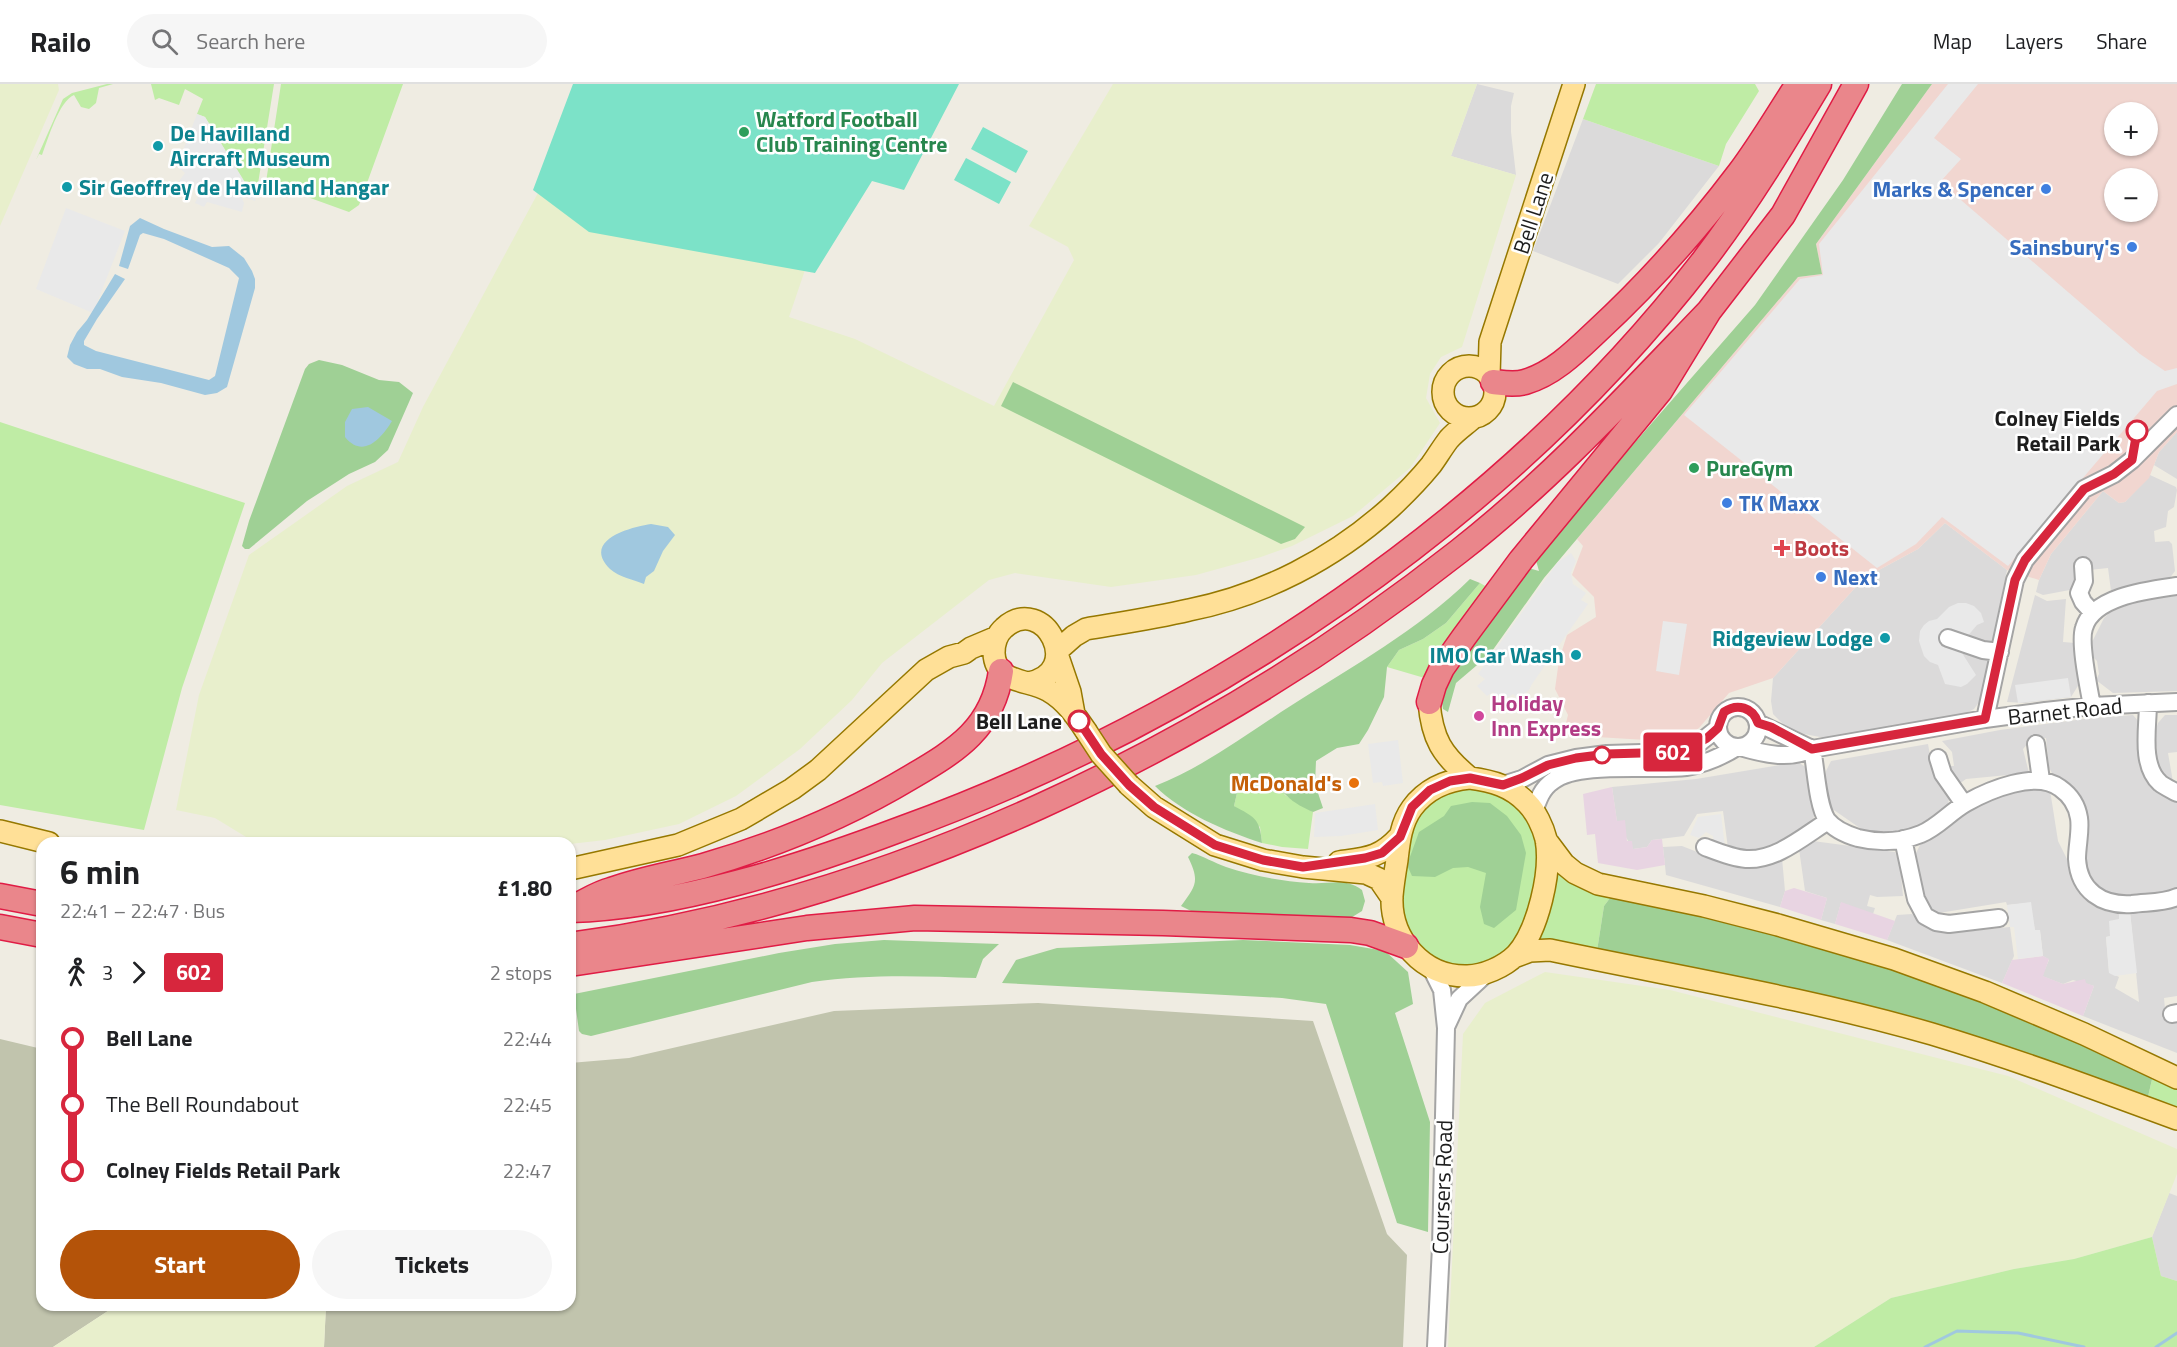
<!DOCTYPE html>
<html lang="en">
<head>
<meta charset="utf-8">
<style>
  :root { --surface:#fff; --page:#f6f6f6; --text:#202124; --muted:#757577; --line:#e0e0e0; --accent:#b45309 }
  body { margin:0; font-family:"Titillium Web",sans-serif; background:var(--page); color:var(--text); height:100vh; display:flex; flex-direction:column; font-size:22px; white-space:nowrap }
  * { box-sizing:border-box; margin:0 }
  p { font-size:20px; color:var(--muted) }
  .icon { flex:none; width:33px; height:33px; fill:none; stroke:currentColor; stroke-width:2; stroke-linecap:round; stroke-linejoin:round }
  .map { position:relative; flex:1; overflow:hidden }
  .details { position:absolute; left:36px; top:753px; width:540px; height:474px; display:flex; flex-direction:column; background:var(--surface); border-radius:18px; box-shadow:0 2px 4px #0004 }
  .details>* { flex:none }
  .badge { padding:0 12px; border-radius:4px; font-size:21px; line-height:39px }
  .buttons { position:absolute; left:2104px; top:18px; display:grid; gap:12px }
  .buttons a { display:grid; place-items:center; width:54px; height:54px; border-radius:50%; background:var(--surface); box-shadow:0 2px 4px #0004; font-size:30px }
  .map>.badge { position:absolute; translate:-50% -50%; box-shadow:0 0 0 3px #fff }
  .legs { display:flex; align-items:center; gap:9px; height:66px; padding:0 24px; font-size:20px }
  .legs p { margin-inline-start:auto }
  .head { display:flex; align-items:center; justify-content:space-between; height:102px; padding:0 24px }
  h1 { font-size:33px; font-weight:700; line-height:45px }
  .primary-button { display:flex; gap:12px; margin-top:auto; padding:12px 24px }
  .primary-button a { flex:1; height:69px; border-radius:36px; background:var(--accent); color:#fff; font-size:24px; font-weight:700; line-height:69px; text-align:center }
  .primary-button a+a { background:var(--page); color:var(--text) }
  ul { padding:0 24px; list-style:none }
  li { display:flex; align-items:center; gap:21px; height:66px; font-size:22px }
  li i { display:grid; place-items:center; width:9px; height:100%; margin:0 8px; background:currentColor }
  li i::after { content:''; width:15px; height:15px; margin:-8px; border:4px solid; border-radius:50%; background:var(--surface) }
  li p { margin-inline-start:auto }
  li:first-child i { background:linear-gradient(#0000 50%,currentColor 0) }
  li:last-child i { background:linear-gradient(currentColor 50%,#0000 0) }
  header { display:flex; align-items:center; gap:36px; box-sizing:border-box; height:84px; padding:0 30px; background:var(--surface); border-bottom:2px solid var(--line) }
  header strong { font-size:28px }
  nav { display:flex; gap:33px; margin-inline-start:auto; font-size:21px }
  .search { width:420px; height:54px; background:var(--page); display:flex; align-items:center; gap:15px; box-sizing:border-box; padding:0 21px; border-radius:33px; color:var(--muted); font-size:22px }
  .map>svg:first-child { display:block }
</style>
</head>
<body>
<header>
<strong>Railo</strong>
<div class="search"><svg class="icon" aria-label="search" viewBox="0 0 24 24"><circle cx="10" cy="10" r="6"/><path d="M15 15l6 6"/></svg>Search here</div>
<nav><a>Map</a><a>Layers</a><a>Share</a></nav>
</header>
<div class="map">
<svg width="2177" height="1263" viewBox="0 0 2177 1263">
  <rect width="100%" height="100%" fill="#efece2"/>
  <path fill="#dbdada" d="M1477 0 1514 9 1511 22V48L1516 91 1451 72Z
    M1583 35 1719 82 1659 159 1618 200 1533 167Z
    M2177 348V395L2154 381 2159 368Z
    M2150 391 2176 403 2177 406 2174 423 2168 427 2166 443 2154 447 2155 458 2169 457 2172 460 2175 487 2169 495 2115 508 2111 507 2108 484 2089 486 2087 476 2076 477 2075 505 2043 511 2036 508 2039 496 2051 470 2103 407 2119 419 2125 418Z
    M1945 439 2007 486 1980 617 1974 625 1960 632 1831 655 1804 650 1785 642 1773 630 1771 617 1773 594 1864 494 1918 465Z
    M2175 510 2177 511V607L2113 609 2096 596 2099 590 2097 577 2093 573 2091 560 2104 534 2109 529 2137 517Z
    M2035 511 2047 517 2066 515 2063 558 2075 559 2081 597 2071 613 2025 619 2007 618Z
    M2133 631 2140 639 2153 702 2177 719V804L2159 810 2125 814 2102 808 2092 799 2087 790 2085 775 2086 722 2081 712 2070 701 2052 689 2049 684 2046 654 2032 655 2023 665 2029 689 1966 695 1959 700 1949 685V682H1954L1952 668 1942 657 2000 646 2084 635Z
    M2165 631H2177V668L2168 669 2173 698 2165 693 2158 680 2155 648 2158 639Z
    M1928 660 1933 688 1949 715 1948 720 1941 729 1926 740 1902 748 1888 750 1867 749 1831 724 1825 696 1826 687 1831 677Z
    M1798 678 1807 684 1815 728 1813 736 1808 742 1765 765 1743 767 1728 764 1723 727 1697 730 1684 752 1652 756 1647 763 1633 765 1617 738 1612 703 1696 695Z
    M2038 704 2050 706 2058 757 2072 785 2077 803 2083 813 2094 822 2105 827 2119 829 2120 835 2111 852 2106 853 2109 888 2119 893 2115 904 2139 918 2130 828 2177 824V912L2164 914 2166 936 2177 935V969L2083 932 2094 902 2073 896 2063 900 2042 892 2049 876 2043 872 2040 847H2035L2030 819 2007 821 2006 818 1939 829 1931 826 1923 818 1914 773 1920 761 1984 718 2003 711Z
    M1813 757 1895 768 1900 781 1903 812 1877 813 1870 811 1867 822 1875 824 1873 830 1841 819 1835 840 1821 836 1827 814 1805 807 1799 765Z
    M1682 762 1730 781 1747 783 1782 774 1785 807 1780 823 1666 791 1663 763Z
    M1912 830 1920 839 1939 848 1953 849 2010 843 2014 872 2002 899 1887 856 1897 831Z
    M2169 1109 2177 1112V1197L2161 1192 2152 1153Z"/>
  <path fill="#f1d6d0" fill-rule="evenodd" d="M1932 0H2177V348L2159 368 2149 394 2125 418 2119 419 2103 407 2051 470 2039 496 2007 486 1945 439 1918 465 1864 494 1773 594 1729 609 1699 644 1680 658 1563 651 1568 631 1555 605 1559 576 1567 551 1596 533 1594 513 1572 491 1583 462 1577 455 1798 193 1822 190 1816 160ZM2115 28H2148V62H2115ZM2115 94H2148V128H2115Z"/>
  <path fill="#e8d4e2" d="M1612 703 1617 737 1625 736 1627 757H1632L1633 765 1647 763 1652 756 1662 755 1665 781 1637 786 1598 779 1595 750 1587 751 1583 710Z
    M1794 804 1827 814 1821 836 1780 823 1785 807Z
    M1841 818 1895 837 1887 856 1835 840Z
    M2043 872 2049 875 2043 892 2063 900 2085 895 2086 899 2094 902 2083 932 2002 899 2012 876Z"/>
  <path fill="#c1c4ad" d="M1038 919 1313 937 1387 1150 1407 1171 1403 1263H324L326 1221H570V979L629 974 834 927Z
    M0 955 42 965V1221H117L53 1263H0Z"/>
  <path fill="#e8efcc" d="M0 0H58L59 6 0 142Z
    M1113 0H1477L1451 72 1516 91 1462 263 1441 273 1430 290 1426 314 1440 339 1410 384 1353 432 1292 462 1261 473 1196 491 1111 503 1015 489 989 496 882 579 852 616 800 665 736 712 679 740 605 756 570 760 277 759 251 756 215 734 176 726 199 611 249 471 347 402 398 378 423 323 539 107 805 186 789 233 855 255 994 322 1074 176 1068 163 1029 142Z
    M1545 888 1670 906 2008 992 2177 1065V1090L2152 1153 2074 1175 2014 1185 1891 1214 1814 1263H1448L1463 950 1485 919Z
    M117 1221H326L324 1263H53Z"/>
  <path fill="#bfeca5" d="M107 0H113L99 4 96 19 89 25 81 23 74 11C59 17 48 55 42 71L39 70 36 76 63 15 72 9Z
    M151 0H274L257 106 246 101 205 33 197 30 203 15 185 5 179 21 159 14 155 16Z
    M281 0H403L359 121 349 128 266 98Z
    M1596 0H1755L1759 7 1726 60 1719 82 1583 35Z
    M0 338 245 419 182 604 144 746 0 721Z
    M1480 499 1489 504 1428 595 1387 583 1399 566 1423 555 1446 539Z
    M1270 688 1278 697 1285 711 1313 728 1308 765 1282 763 1262 759 1260 743 1234 722 1237 709 1258 700Z
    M1471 703 1498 708 1523 727 1535 750 1538 765 1537 786 1528 841 1503 873 1464 885 1429 873 1406 843 1400 814 1413 738 1433 713 1458 704Z
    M1555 783 1613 810 1604 822 1597 867 1539 858 1551 824Z
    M2153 991 2177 1003V1029L2147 1017Z
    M2152 1153 2161 1192 2177 1197V1263H1814L1891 1214 2014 1185 2074 1175Z"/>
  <path fill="#9fd095" d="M1902 0H1932L1816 160 1822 190 1798 193 1544 494 1490 570 1456 599 1448 628 1443 625 1440 609 1470 562 1525 483 1539 487 1535 473 1755 221 1843 96Z
    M319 276 342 281 379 296 399 298 413 309 388 366 375 378 349 390 307 417 249 465H245L242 462 249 437 305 285 309 280Z
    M1013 298 1305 443 1295 455 1281 460 1001 322Z
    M1470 495 1480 499 1446 539 1423 555 1399 566 1387 583 1384 613 1368 646 1359 660 1337 664 1316 677 1315 700 1323 724 1313 728C1304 724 1294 719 1287 712 1280 706 1277 695 1269 688L1258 700 1237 709 1234 722C1254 733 1260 734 1262 759 1225 747 1182 729 1155 702 1204 683 1248 649 1292 621 1353 582 1418 546 1470 495Z
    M1472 718 1490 719 1507 732 1521 751 1526 769 1516 826 1494 844 1484 840 1480 823 1486 789 1468 783 1453 784 1435 793 1412 792 1407 781 1419 748 1444 732 1451 722Z
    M1192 769C1204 772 1214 779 1226 783 1252 792 1282 797 1309 799 1329 801 1344 793 1362 806L1365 817 1362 827 1349 835 1191 827 1181 822C1196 802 1200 797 1188 773Z
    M1613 810 1820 860 1989 918 2153 991 2147 1017 1597 867 1604 822Z
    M884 856 999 860 983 875 976 894C921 892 867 890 812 898L591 952 582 950 579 947 574 910 779 869 835 860Z
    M1243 856 1350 861 1385 867 1408 888 1413 920 1395 929 1430 1038 1428 1148 1397 1139 1326 920 1282 914 1002 899 1016 876 1057 864Z"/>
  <path fill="#7ce2c8" d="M573 0H959L904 106 872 97 815 189 589 148 533 106Z
    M983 43 1028 67 1016 89 971 65Z
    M966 74 1011 98 999 120 954 96Z"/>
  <path fill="#e9e9e9" d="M1948 0H1978L1934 54 1961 75 1940 98 2140 270 2165 287 2177 284V300L2157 307 2008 482 1942 433 1916 460 1877 484 1684 331 1800 195 1823 191 1819 160Z
    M197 30 205 33 246 100 257 106 255 117 241 112 244 119 242 128 207 118 204 123 195 119 200 109 179 97 185 89 177 82Z
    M66 124 125 147 93 229 36 205Z
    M1571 469 1576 477 1571 489 1573 500 1586 509 1581 516 1588 520 1532 600 1529 606 1518 615 1513 610 1509 613 1496 612 1493 608 1487 612 1477 602 1485 595 1478 590 1558 478Z
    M1958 519H1966L1974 522 1981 529 1984 538 1977 541 1966 554 1962 569 1976 591 1967 600 1961 603 1945 600 1938 581 1930 578 1924 572 1919 557 1920 547 1924 541 1929 537 1937 535 1949 523Z
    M1663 537 1687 540 1679 591 1656 587Z
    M2068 594 2071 613 2018 619 2015 601Z
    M1398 656 1403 699 1383 702 1382 698 1373 699 1368 660Z
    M1375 720 1378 746 1341 752 1314 753 1315 729Z
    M1721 730 1725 764 1714 760 1713 752 1706 748 1699 754 1690 751 1698 733Z
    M2031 818 2035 846H2040L2043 872 2018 875 2014 843H2010L2007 821Z
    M2130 828 2137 889 2115 892 2109 889 2106 853 2110 852 2109 837 2119 835V829Z"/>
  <path fill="#a0c8df" d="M140 134 164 145 212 163 229 162 244 174 252 187 255 195V204L227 303 217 309 205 311 161 299 122 293 100 285H87L74 280 67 273 70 261 77 248 87 236 115 190 125 195 97 235 84 257V261L96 267 209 296 215 292 239 194 229 184 164 155 143 149 140 151 128 185 119 182 130 142Z
    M368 323 392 337C381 355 363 375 345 353V338L352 325Z
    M651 440 668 443 675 451 663 467 654 487 646 493 644 500C634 496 619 493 610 485 581 456 631 443 651 440Z"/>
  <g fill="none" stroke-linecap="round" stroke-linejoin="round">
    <path stroke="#a0c8df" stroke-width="3" d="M1925 1263 1957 1247 2018 1249 2084 1263
      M2156 1263 2177 1249"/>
    <g stroke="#a4a4a4" stroke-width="20">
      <path id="minor" d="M2083 482 2084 497 2079 509 2083 518 2092 528
        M1948 554 1983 566 2000 568
        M2148 619C2148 643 2140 681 2160 699 2165 703 2172 706 2177 709
        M2092 622C2089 605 2079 559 2084 544 2093 512 2149 506 2177 502
        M1718 643a20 20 0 1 1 40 0a20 20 0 1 1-40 0Z
        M1985 635 2015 496 2025 476 2084 405 2114 390 2132 376 2177 331
        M1758 639 1812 665
        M2036 660 2041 696
        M1740 663C1764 670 1789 676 1812 665L1985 635 2045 627 2092 622 2177 618
        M1812 665C1816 684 1817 720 1827 736 1834 745 1848 751 1858 754 1878 759 1901 758 1921 750 1938 743 1950 728 1966 719 1989 706 2036 686 2060 704 2070 711 2077 721 2079 734 2081 747 2077 761 2077 775 2079 807 2102 822 2132 820 2147 818 2164 819 2177 813
        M1938 674 1943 690 1964 720
        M1503 701 1522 695 1548 681 1576 674 1607 670 1675 668 1698 660 1718 644
        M1534 728C1538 716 1542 704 1553 697 1578 677 1653 687 1686 683 1705 680 1721 673 1737 663
        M1903 755 1916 815 1925 832 1936 838 1949 840 1999 834
        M1705 763C1718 768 1732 774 1746 775 1776 777 1804 752 1828 737
        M1431 884 1442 906 1446 944 1441 1163 1436 1263
        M2172 930 2177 929
        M1446 943 1459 915 1486 890"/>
    </g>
    <g stroke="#967800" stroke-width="24">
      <path id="major" d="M1443 308a26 26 0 1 1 52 0a26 26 0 1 1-52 0Z
        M1489 292 1490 258 1574 0
        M1057 567 1074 552 1086 545C1121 539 1155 534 1189 526 1264 511 1333 475 1390 424 1404 411 1418 397 1431 381 1437 373 1442 364 1449 355 1456 347 1465 341 1473 334
        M1057 570 1070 608 1074 630
        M1028 599C1086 589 1044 508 1004 544 997 550 994 560 994 569 995 600 1029 595 1049 607 1065 616 1076 632 1086 647
        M1429 618C1432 655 1442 671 1470 694
        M1470 694C1492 697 1511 702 1527 719 1536 728 1543 743 1546 755 1552 787 1538 847 1516 871 1504 883 1483 892 1467 892 1423 893 1390 855 1392 812 1393 800 1395 788 1397 776 1399 758 1401 739 1412 724 1426 705 1447 696 1470 694Z
        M1129 701 1154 723 1215 761 1263 776 1303 783 1366 789 1379 795 1392 814
        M0 747 49 759
        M1546 756 1564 780 1575 789 1598 800 1704 822 1778 841 1894 875 1985 908 2084 950 2177 994
        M1339 778C1366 774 1380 774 1399 753
        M570 785 678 761 741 735 792 705 818 686 926 586 949 573 964 569 971 564 997 553
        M1514 873 1530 867 1550 866C1678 893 1807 914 1932 950 2015 975 2096 1005 2177 1035"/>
    </g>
    <g stroke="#e01c45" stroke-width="27">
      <path id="highway" d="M1493 298C1503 299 1515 301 1525 298 1553 290 1575 268 1596 248 1648 200 1697 145 1740 88 1761 60 1779 29 1798 0
        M1429 618 1434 601 1442 584 1464 553 1521 476 1660 307 1709 227 1783 131 1856 0
        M0 812 42 820
        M578 821C588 816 599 809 611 806 641 795 673 790 703 782 776 761 846 732 911 693 957 666 993 644 1001 587
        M570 826C678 823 800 783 901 745 1206 634 1505 434 1704 176 1747 120 1783 60 1819 0
        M0 843 42 851
        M570 861C888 819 1208 665 1458 468 1550 396 1629 310 1709 227
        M570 880 807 844 915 834 1163 839 1351 846 1370 849 1406 862"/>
    </g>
    <use href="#minor" stroke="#fff" stroke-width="16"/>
    <use href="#major" stroke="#ffe097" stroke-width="21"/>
    <use href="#highway" stroke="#ea868b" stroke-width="24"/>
    <g stroke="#967800" stroke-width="24" stroke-linecap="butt">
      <path id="major-bridge" d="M1086 647 1101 670 1129 701"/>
    </g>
    <use href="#major-bridge" stroke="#ffe097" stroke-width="21"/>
  </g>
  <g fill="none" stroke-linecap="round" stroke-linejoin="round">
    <g stroke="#fff" stroke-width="14">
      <path id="line-1" d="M1079 637 1101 670 1129 701 1154 723 1215 761 1263 776 1303 783 1365 774 1382 769 1400 753 1412 723 1430 706 1450 697 1470 694 1503 701 1522 694 1548 681 1576 674 1607 670 1675 668 1687 665 1707 654 1718 644 1724 628C1737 619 1753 623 1758 639L1771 643 1812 665 1985 635 2015 496 2025 476 2084 405 2114 390 2132 376 2137 347"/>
    </g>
    <use href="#line-1" stroke="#d7263d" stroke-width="9"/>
  </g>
  <g fill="#2e9e5b" stroke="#fff" stroke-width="2">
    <circle cx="744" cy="48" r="6"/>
    <circle cx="1694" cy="384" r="6"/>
  </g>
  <g fill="#0f9aa8" stroke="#fff" stroke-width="2">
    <circle cx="158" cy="62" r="6"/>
    <circle cx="67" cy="103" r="6"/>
    <circle cx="1885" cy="554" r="6"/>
    <circle cx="1576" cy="571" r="6"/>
  </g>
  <g fill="#3f7fe0" stroke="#fff" stroke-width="2">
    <circle cx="2046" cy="105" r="6"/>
    <circle cx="2132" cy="163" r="6"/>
    <circle cx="1727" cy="419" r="6"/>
    <circle cx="1821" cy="493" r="6"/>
  </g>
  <g fill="#fff" stroke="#d7263d" stroke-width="3">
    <circle cx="2137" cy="347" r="10"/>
    <circle cx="1079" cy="637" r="10"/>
    <circle cx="1602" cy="671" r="8"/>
  </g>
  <path fill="#e0444e" stroke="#fff" stroke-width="2" d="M1779 455h6v6h6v6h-6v6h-6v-6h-6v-6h6z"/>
  <circle fill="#d1479c" stroke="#fff" stroke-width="2" cx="1479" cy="632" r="6"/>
  <circle fill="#e8710a" stroke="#fff" stroke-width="2" cx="1354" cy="699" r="6"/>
  <g text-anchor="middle" stroke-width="5" stroke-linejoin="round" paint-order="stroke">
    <g font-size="22" font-weight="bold" fill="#27864d" stroke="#fff" text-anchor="start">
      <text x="756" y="43">Watford Football<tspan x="756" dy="25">Club Training Centre</tspan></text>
      <text x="1706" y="392">PureGym</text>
    </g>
    <g font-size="22" font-weight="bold" fill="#0d838f" stroke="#fff" text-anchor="start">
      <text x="170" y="57">De Havilland<tspan x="170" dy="25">Aircraft Museum</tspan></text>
      <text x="79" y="111">Sir Geoffrey de Havilland Hangar</text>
      <text x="1873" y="562" text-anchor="end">Ridgeview Lodge</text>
      <text x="1564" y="579" text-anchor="end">IMO Car Wash</text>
    </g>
    <g font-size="22" font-weight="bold" fill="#366cbe" stroke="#fff" text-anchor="end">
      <text x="2034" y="113">Marks &amp; Spencer</text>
      <text x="2120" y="171">Sainsbury's</text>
      <text x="1739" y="427" text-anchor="start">TK Maxx</text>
      <text x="1833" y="501" text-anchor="start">Next</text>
    </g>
    <g font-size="22" fill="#1d1d1d" stroke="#fff">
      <text transform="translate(1533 129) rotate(-72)" y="8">Bell Lane</text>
      <text transform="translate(2065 627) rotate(-6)" y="8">Barnet Road</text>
      <text transform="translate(1442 1103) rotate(-88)" y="8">Coursers Road</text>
    </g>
    <g font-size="22" font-weight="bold" fill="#1d1d1d" stroke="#fff" text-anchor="end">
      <text x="2120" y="342">Colney Fields<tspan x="2120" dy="25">Retail Park</tspan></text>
      <text x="1062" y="645">Bell Lane</text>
    </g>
    <g font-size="22" font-weight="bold" fill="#be3a42" stroke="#fff" text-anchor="start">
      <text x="1794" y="472">Boots</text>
    </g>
    <g font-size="22" font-weight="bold" fill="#b23c85" stroke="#fff" text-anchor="start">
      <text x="1491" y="627">Holiday<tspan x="1491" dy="25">Inn Express</tspan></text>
    </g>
    <g font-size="22" font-weight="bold" fill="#c56008" stroke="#fff" text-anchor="end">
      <text x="1342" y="707">McDonald's</text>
    </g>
  </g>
</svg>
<div class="buttons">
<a>+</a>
<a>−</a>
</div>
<b class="badge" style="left:1673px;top:668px;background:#d7263d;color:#fff">602</b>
<section class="details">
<div class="head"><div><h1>6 min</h1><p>22:41 – 22:47 · Bus</p></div><b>£1.80</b></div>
<div class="legs"><svg class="icon" aria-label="walk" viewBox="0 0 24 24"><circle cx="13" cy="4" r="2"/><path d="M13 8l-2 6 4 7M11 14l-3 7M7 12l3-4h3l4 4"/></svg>3<svg class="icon" aria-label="forward" viewBox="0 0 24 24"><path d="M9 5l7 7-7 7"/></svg><b class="badge" style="background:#d7263d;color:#fff">602</b><p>2 stops</p></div>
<ul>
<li><i style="color:#d7263d"></i><b>Bell Lane</b><p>22:44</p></li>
<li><i style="color:#d7263d"></i><span>The Bell Roundabout</span><p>22:45</p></li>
<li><i style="color:#d7263d"></i><b>Colney Fields Retail Park</b><p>22:47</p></li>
</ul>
<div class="primary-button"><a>Start</a><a>Tickets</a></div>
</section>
</div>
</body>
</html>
